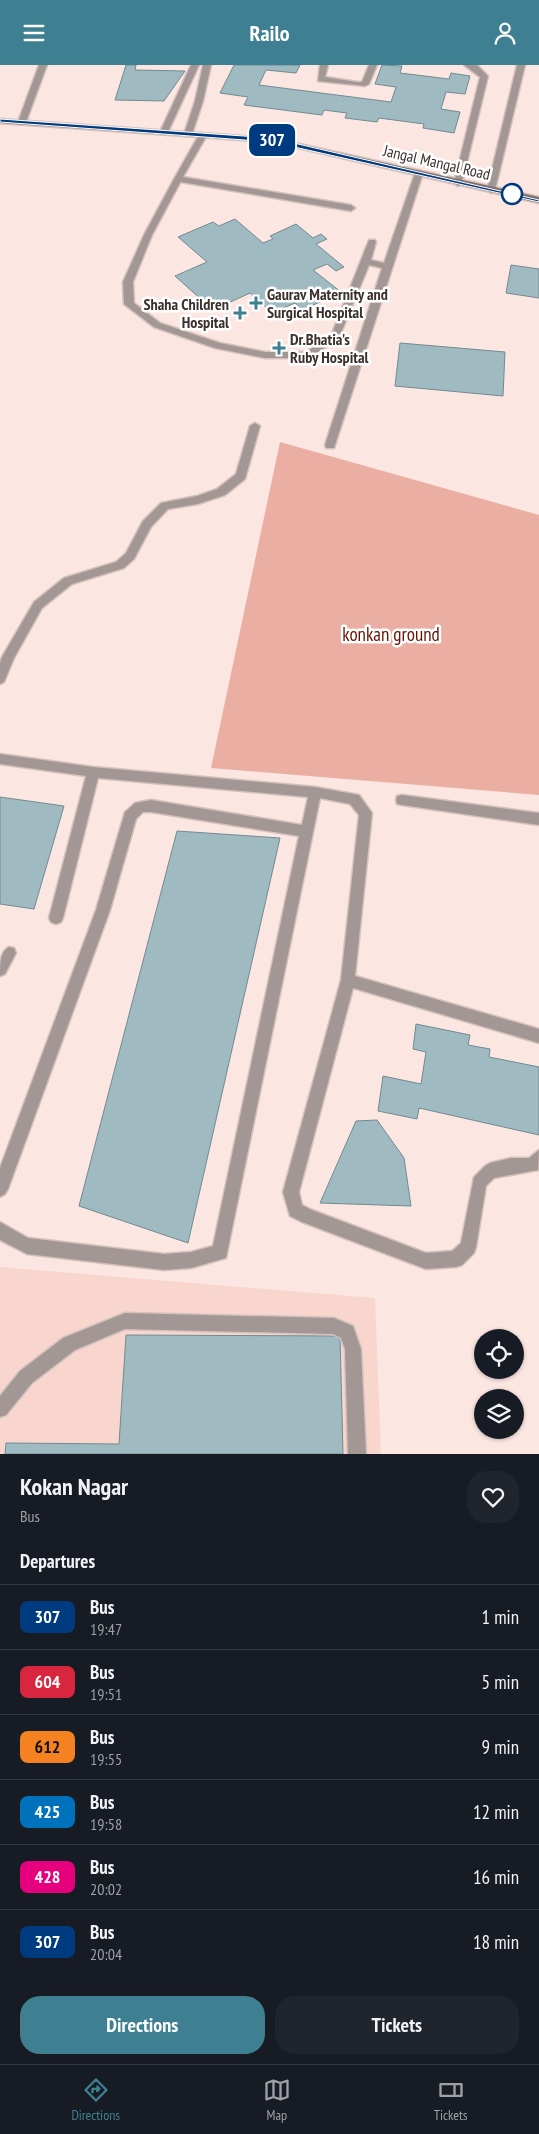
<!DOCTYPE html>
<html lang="en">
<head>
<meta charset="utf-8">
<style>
  :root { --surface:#171b24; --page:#20242c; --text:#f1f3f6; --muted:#9ea1a6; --line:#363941; --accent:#3e8091 }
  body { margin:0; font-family:"PT Sans Narrow",sans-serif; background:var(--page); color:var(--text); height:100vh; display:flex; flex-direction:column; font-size:19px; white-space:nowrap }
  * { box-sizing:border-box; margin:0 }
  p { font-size:16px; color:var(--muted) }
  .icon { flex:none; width:28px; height:28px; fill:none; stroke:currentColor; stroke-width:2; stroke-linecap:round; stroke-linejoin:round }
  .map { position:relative; height:1389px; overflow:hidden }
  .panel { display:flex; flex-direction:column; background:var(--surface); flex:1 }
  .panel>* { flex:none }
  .badge { padding:0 10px; border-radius:8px; font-size:18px; line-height:32px }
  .fabs { position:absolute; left:474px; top:1264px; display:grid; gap:10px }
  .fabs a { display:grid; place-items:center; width:50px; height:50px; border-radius:50%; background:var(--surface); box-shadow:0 1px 4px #0004; font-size:25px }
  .map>.badge { position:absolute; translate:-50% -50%; box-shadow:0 0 0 2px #fff }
  h2 { padding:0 20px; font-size:19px; line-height:45px }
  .round { display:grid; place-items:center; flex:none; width:52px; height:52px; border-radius:20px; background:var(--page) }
  .overview { display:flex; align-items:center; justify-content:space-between; height:85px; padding:0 20px }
  h1 { font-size:24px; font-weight:600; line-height:38px }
  .button { display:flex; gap:10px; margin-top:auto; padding:10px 20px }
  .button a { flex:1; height:58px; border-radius:20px; background:var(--accent); color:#fff; font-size:20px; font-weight:600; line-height:58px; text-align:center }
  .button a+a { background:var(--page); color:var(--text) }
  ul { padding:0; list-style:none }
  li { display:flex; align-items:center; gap:15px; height:65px; padding:0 20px; border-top:1px solid var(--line) }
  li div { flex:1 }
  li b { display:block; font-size:19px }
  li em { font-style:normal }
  li .badge { min-width:55px; font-weight:700; text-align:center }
  header { display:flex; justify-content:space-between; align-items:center; height:65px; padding:0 20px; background:var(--accent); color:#fff; font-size:22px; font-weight:600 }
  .menu { display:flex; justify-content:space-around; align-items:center; height:70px; border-top:1px solid var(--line); background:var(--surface); font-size:14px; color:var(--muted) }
  .menu a { display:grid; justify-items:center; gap:2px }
  .menu .current { color:var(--accent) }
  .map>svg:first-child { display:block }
</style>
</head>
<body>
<header><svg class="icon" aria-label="menu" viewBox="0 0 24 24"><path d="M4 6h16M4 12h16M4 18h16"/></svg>Railo<svg class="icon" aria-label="person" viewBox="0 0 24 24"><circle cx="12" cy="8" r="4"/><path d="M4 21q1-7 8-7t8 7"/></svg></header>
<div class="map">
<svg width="539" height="1389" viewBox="0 0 539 1389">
  <rect width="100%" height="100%" fill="#fce6e1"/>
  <path fill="#f8d6ce" d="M0 1202 375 1233 381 1389H0Z"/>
  <path fill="#eaafa2" d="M280 377 539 450V730L211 703Z"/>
  <path fill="#a0bac2" stroke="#718a91" d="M126 0H136L135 5 185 6 164 36 115 35Z
    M234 0H300L296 8 266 5 259 20 391 37 396 22 375 19 382 0 402 1 400 8 449 14 451 8 470 11 465 29 446 27 441 44 460 47 454 68 423 63 424 59 379 53 377 57 345 53 347 48 324 45 322 50 244 40 248 32 220 28Z
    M235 154 263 178 273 174 270 171 296 159 313 173 321 169 327 174 316 179 344 202 336 206 327 199 313 205 341 227 303 245 295 238 272 248 250 228 213 245 175 211 207 197 178 172 213 157 219 161Z
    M511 200 539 204V233L506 228Z
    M400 278 505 287 503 331 395 321Z
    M0 732 64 741 34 844 0 839Z
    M177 766 280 773 188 1178 79 1141Z
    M416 959 470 970 468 980 490 984 489 992 539 1002V1070L419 1043 417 1054 378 1046 383 1011 421 1019 426 987 413 984Z
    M377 1055 404 1093 411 1141 320 1138 356 1056Z
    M126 1270 340 1271 343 1389H5L6 1378 119 1379Z"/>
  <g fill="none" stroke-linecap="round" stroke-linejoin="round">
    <g stroke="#d5c2bd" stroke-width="3">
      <path id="service" d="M200 68 207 70 183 112 351 140 355 143 351 146 175 116 174 114Z
        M255 358 260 361 245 414 225 430 198 439 168 444 151 462 134 494 124 503 72 519 42 543 14 593 4 617 0 619V598L2 592 34 537 64 513 116 497 126 488 143 456 161 438 197 431 217 424 236 409 250 361Z
        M125 1248 334 1253 353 1261 361 1284 366 1389H348L345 1284 341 1273 333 1269 125 1264 75 1285 32 1318 6 1350 0 1352V1331L20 1306 63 1273Z"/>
    </g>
    <g stroke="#d5c2bd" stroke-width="3">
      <path id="minor" d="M39 0H47L26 57 19 59 18 57Z
        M191 0H199L168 67 161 69 160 67Z
        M203 0H211L203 36 192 69 188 71 184 69 195 36Z
        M320 0H328L325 12 357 17H362L369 0H377L369 19 365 21 318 16Z
        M464 0H477L488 11 462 118 458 121 454 118 480 12Z
        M517 0H525L495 125 491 128 487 125Z
        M419 105 423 108 334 383H326L325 380 382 203 369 200 338 275 308 293H265L215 283 154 262 124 239 123 217 144 170 174 114 181 112 182 114 152 170 133 217 134 238 160 258 220 278 265 287H306L331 271 369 175H375L376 177 371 195 384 198 415 108Z
        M0 689 93 702 315 722 359 730 372 748 355 911 539 964V978L353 923 299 1127 302 1140 312 1145 426 1188 452 1186 461 1178 474 1112 485 1101 490 1098 511 1093H529L539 1085 538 1105 494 1113 486 1121 476 1182 474 1188 462 1200 456 1202 426 1204 302 1157 290 1151 283 1127 341 915 359 750 350 739 320 733 226 1193 191 1203 164 1205 27 1189 0 1175V1157L28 1173 164 1189 191 1187 213 1181 299 771 151 747H143L136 754 110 845 8 1124 5 1129 0 1132V1103L96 845 125 747 135 738 151 735 302 760 308 732 98 713 63 853 61 857 56 859 51 857 49 853 86 711 0 699Z
        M402 730 539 748V760L402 740 397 739 396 735 397 731Z
        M9 882 14 883 16 888 5 909 0 911C0 900 0 886 9 882Z"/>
    </g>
    <g stroke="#d5c2bd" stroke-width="3">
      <path id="secondary" d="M0 54 272 73 539 132V138L272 77 0 58Z"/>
    </g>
    <use href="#service" fill="#a39795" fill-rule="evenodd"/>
    <use href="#minor" fill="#a39795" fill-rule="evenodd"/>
    <use href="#secondary" fill="#7f6f6c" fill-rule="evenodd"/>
  </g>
  <path fill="#003b80" stroke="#fff" d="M0 54 272 73 539 135V137L272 77 0 57Z"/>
  <circle fill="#fff" stroke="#003b80" stroke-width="2.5" cx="512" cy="129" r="10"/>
  <g fill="#3e8091" stroke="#fff" stroke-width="2">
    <path d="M253.5 230.5h5v5h5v5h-5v5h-5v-5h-5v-5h5z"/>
    <path d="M237.5 240.5h5v5h5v5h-5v5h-5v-5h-5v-5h5z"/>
    <path d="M276.5 275.5h5v5h5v5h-5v5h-5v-5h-5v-5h5z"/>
  </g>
  <g text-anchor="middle" stroke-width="5" stroke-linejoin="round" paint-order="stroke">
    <g font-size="16" fill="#3a302e" stroke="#fff">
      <text transform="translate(437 97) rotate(13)" y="6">Jangal Mangal Road</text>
    </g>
    <g font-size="16" font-weight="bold" fill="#3a302e" stroke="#fff" text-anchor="start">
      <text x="267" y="235">Gaurav Maternity and<tspan x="267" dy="18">Surgical Hospital</tspan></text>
      <text x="229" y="245" text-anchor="end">Shaha Children<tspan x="229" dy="18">Hospital</tspan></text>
      <text x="290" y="280">Dr.Bhatia's<tspan x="290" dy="18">Ruby Hospital</tspan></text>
    </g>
    <g font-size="19" fill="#671202" stroke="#fff">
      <text x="391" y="576">konkan ground</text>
    </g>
  </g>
</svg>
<div class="fabs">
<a><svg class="icon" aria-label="locate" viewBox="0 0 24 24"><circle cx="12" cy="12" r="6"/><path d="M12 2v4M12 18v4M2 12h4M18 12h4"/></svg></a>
<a><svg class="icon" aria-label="layers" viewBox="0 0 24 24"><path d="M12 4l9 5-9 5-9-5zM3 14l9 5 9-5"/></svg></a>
</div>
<b class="badge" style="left:272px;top:75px;background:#003b80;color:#fff">307</b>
</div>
<section class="panel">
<div class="overview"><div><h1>Kokan Nagar</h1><p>Bus</p></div><a class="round"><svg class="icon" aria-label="heart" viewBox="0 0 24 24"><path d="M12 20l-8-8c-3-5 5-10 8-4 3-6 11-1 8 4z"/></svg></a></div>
<h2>Departures</h2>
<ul>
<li><span class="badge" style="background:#003b80;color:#fff">307</span><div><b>Bus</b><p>19:47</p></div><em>1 min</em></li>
<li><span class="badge" style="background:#d7263d;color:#fff">604</span><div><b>Bus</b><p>19:51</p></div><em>5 min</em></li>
<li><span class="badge" style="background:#f58220;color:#111">612</span><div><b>Bus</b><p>19:55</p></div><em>9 min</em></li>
<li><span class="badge" style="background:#0072bc;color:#fff">425</span><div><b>Bus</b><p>19:58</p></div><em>12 min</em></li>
<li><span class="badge" style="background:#e6007e;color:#fff">428</span><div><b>Bus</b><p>20:02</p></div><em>16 min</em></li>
<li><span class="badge" style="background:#003b80;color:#fff">307</span><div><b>Bus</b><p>20:04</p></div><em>18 min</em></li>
</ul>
<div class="button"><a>Directions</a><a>Tickets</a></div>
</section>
<nav class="menu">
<a class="current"><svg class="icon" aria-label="directions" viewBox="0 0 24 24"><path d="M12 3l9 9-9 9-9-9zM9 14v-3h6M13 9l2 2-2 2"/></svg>Directions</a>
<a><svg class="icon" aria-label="map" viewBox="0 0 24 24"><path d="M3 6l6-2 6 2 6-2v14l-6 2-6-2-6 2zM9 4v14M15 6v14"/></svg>Map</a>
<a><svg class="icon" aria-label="tickets" viewBox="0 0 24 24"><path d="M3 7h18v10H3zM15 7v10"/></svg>Tickets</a>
</nav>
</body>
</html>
